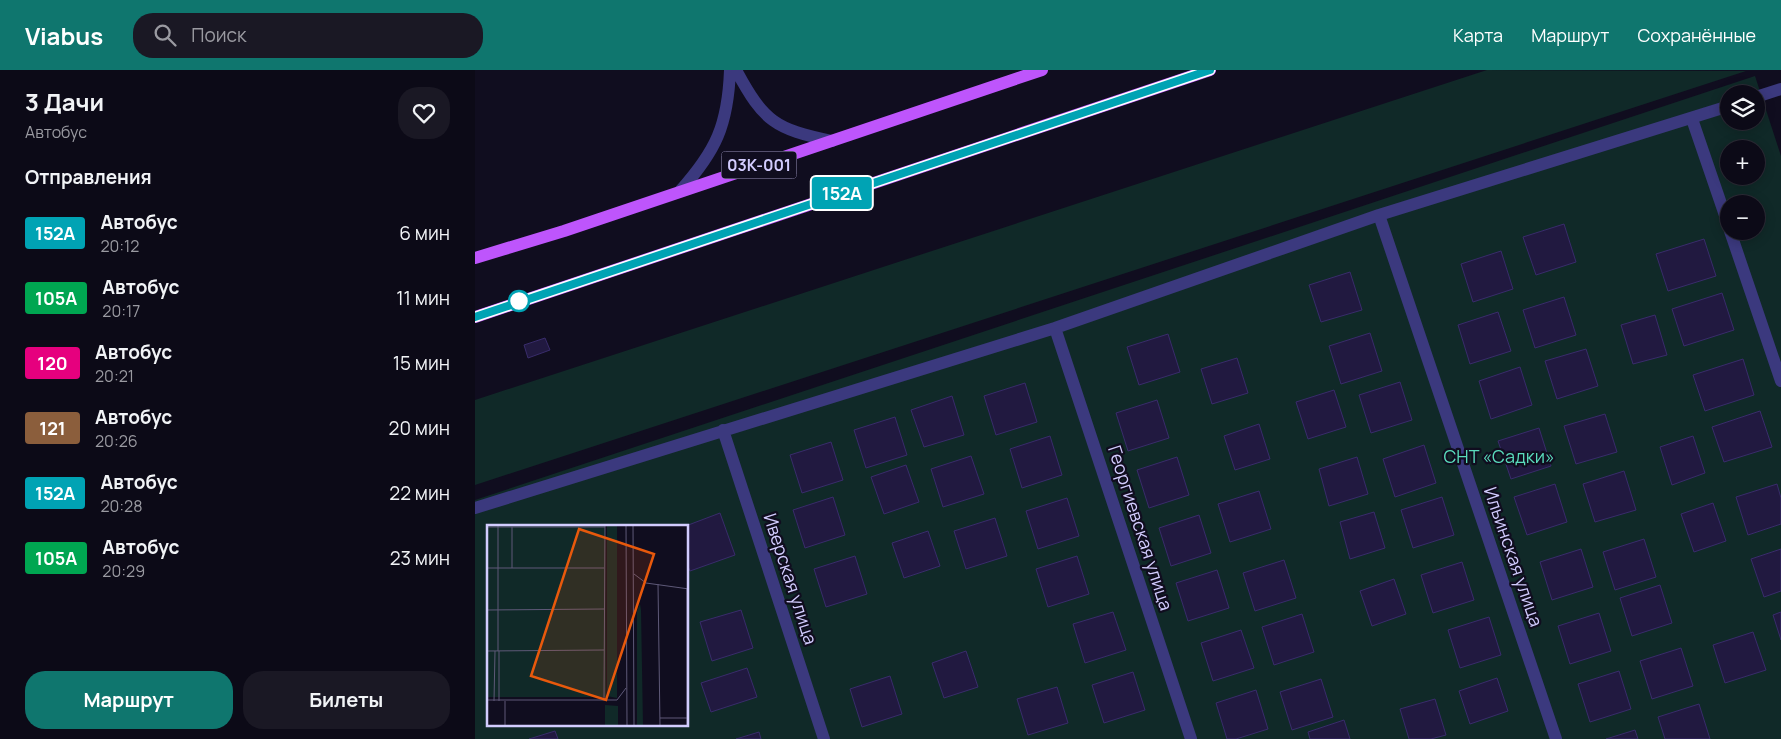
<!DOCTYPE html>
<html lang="ru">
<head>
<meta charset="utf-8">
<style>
  :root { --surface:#0c0a17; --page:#1a1824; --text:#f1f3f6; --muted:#9a9aa1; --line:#2c2b36; --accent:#0f766e }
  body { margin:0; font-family:Manrope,sans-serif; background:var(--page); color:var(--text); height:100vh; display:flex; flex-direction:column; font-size:19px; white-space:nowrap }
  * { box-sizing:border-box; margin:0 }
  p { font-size:16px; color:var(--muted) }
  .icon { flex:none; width:28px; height:28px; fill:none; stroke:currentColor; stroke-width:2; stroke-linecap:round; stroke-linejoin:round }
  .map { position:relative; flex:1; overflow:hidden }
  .details { display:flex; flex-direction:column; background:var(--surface); width:475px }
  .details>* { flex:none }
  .badge { padding:0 10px; border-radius:4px; font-size:18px; line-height:32px }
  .fabs { position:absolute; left:1245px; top:15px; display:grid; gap:10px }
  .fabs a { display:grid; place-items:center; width:45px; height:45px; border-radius:50%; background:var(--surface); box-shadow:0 2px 12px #0003,0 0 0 1px var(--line); font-size:25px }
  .map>.badge { position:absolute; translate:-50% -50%; box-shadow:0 0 0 2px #fff }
  h2 { padding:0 25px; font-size:19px; line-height:45px }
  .round { display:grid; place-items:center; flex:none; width:52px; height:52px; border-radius:20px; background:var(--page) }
  .head { display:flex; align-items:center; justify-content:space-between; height:85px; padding:0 25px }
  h1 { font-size:24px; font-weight:700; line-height:38px }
  .cta { display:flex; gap:10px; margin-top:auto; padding:10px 25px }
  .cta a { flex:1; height:58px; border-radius:20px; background:var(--accent); color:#fff; font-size:20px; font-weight:700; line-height:58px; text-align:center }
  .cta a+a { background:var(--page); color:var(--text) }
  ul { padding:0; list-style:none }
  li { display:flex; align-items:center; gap:15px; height:65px; padding:0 25px }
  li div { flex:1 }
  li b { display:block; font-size:19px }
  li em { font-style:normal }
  li .badge { min-width:55px; font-weight:700; text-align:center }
  header { display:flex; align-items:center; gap:30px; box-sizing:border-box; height:70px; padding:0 25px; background:var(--accent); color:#fff }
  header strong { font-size:24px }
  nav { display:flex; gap:28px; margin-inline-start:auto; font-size:18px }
  .search { width:350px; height:45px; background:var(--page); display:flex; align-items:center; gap:12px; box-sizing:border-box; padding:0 18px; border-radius:20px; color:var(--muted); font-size:19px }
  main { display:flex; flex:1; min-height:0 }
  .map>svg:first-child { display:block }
</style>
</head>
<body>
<header>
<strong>Viabus</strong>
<div class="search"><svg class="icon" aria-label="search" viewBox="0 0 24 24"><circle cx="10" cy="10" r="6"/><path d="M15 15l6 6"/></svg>Поиск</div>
<nav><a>Карта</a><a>Маршрут</a><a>Сохранённые</a></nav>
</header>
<main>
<section class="details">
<div class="head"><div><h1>3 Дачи</h1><p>Автобус</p></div><a class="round"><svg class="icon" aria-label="heart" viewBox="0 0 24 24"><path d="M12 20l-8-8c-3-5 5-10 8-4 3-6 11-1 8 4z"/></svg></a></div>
<h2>Отправления</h2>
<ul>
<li><span class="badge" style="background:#00a3b4;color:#fff">152A</span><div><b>Автобус</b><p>20:12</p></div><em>6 мин</em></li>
<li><span class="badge" style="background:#00a651;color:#fff">105А</span><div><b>Автобус</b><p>20:17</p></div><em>11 мин</em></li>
<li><span class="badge" style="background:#e6007e;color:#fff">120</span><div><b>Автобус</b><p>20:21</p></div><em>15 мин</em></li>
<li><span class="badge" style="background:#8b5e3c;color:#fff">121</span><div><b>Автобус</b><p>20:26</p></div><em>20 мин</em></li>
<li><span class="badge" style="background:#00a3b4;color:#fff">152A</span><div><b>Автобус</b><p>20:28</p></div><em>22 мин</em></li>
<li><span class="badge" style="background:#00a651;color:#fff">105А</span><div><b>Автобус</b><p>20:29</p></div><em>23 мин</em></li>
</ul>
<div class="cta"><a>Маршрут</a><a>Билеты</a></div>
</section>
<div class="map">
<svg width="1306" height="669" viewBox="0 0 1306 669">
  <rect width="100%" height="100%" fill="#100d1f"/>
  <path fill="#102928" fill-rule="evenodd" d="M1012 0 1271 1 0 415V330Z
    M1280 6 1306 86V669H0V430ZM1254 24H1281V51H1254ZM1254 79H1281V106H1254ZM1254 134H1281V161H1254ZM14 457H212V655H14Z"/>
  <path fill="#211940" stroke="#392c6b" d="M1089 154 1101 192 1061 205 1048 167Z
    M1229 169 1241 206 1193 221 1181 184Z
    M1026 181 1038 219 998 232 986 194Z
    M875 202 887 240 846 252 834 215Z
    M1247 223 1259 260 1209 276 1197 239Z
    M1089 227 1101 265 1060 278 1048 240Z
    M1023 242 1036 281 995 294 983 255Z
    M1180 245 1192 285 1158 294 1146 255Z
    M895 263 907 301 866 314 854 276Z
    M693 264 705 302 664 315 652 277Z
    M70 268 75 280 53 288 49 275Z
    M1111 279 1123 316 1082 329 1070 291Z
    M762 288 773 323 737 334 726 299Z
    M1268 289 1279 325 1230 341 1218 305Z
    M1045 297 1057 335 1016 349 1004 311Z
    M925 312 937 350 896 363 884 325Z
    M550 313 562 352 521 365 509 326Z
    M859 320 871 357 833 369 821 332Z
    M477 326 489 365 449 377 436 340Z
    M682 330 694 368 653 381 641 343Z
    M1285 341 1297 377 1249 392 1237 357Z
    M1130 344 1142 382 1101 394 1089 356Z
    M420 347 432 385 391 398 379 360Z
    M784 354 795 389 760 400 749 366Z
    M1064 358 1076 396 1036 409 1023 371Z
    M575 366 587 405 547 418 535 379Z
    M1218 366 1230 403 1197 415 1185 377Z
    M356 372 368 410 327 423 315 385Z
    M949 375 961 413 920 427 908 389Z
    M496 386 509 424 468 437 456 399Z
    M702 387 714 425 674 438 662 400Z
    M882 387 893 424 854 436 844 399Z
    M431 395 444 432 409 444 396 407Z
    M1149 401 1161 440 1120 452 1108 414Z
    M1080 414 1092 452 1052 465 1039 427Z
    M1302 414 1306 428V454L1273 465 1261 427Z
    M784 421 796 459 755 472 743 434Z
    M358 427 370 465 330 478 318 440Z
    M967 427 979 465 938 478 926 440Z
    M592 428 604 466 563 479 551 441Z
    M1238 433 1251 471 1219 482 1206 444Z
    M899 442 910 478 875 489 865 452Z
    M245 443 260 485 215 501 212 494V457H208Z
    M724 445 736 483 696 496 684 458Z
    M520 448 532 486 491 499 479 461Z
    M453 461 465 496 429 508 417 473Z
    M1169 469 1181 507 1140 520 1128 482Z
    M1106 479 1118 517 1077 530 1065 492Z
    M1306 479V521L1289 527 1276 489Z
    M380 486 392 524 351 537 339 499Z
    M602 486 614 524 573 537 561 499Z
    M809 490 821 528 780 541 768 503Z
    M987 492 999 530 958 543 946 505Z
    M742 500 754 538 713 551 701 513Z
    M919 509 931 544 897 556 885 521Z
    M1185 515 1197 553 1157 566 1145 528Z
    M266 540 278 578 237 591 225 552Z
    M638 542 651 580 610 593 598 554Z
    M1306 542V570L1298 545Z
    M1124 543 1136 581 1095 594 1083 556Z
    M827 544 839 582 799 595 787 557Z
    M1014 547 1026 585 985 598 973 560Z
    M766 560 779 598 738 611 726 573Z
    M1278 562 1291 600 1250 613 1238 575Z
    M1206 578 1218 616 1177 629 1165 591Z
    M491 581 503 617 469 628 457 593Z
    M272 598 282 627 236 642 226 613Z
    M1144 601 1156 639 1115 652 1103 614Z
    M658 602 670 640 629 653 617 615Z
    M415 606 427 644 387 657 375 619Z
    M1022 608 1033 641 995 654 984 621Z
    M846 609 858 647 817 660 805 622Z
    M582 617 593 653 553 665 542 629Z
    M781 620 793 659 761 669H752L741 633Z
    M960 629 971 665 956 669H934L925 639Z
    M1224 634 1235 669H1190L1183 647Z
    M869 650 875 669H835L833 662Z
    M1160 660 1163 669H1131Z
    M80 661 83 669H54Z
    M284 662 286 669H261Z"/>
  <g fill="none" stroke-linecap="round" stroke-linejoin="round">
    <path stroke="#3b397e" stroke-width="12" d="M261 0C289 52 300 59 357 71
      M1281 27 1306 19
      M1217 49 1254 157
      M205 121C241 81 253 55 255 0
      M904 145 1081 669
      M1255 161 1306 311
      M580 258 716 669
      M248 360 349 669
      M0 438 580 258 904 145 1254 36"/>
    <path stroke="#be55fc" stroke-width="12" d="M0 188 89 161 567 0
      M0 247 735 0"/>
  </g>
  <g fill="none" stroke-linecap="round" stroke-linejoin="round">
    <g stroke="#fff" stroke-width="11">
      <path id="line" d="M0 247 735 0"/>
    </g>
    <use href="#line" stroke="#00a3b4" stroke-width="8"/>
  </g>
  <circle fill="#fff" stroke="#00a3b4" stroke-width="2.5" cx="44" cy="231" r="10"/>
  <g text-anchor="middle" stroke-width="4.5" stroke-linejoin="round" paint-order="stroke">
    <rect fill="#100d1f" stroke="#9893bb" stroke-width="1" x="246.5" y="81.5" width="75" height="27" rx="4"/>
    <g font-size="16" font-weight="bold" fill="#d2ccfe">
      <text x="284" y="101">03К-001</text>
    </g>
    <g font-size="18" fill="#5adcbc" stroke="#100d1f">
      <text x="1024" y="393">СНТ «Садки»</text>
    </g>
    <g font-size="18" fill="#d2ccfe" stroke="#100d1f">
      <text transform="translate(665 458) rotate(72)" y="6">Георгиевская улица</text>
      <text transform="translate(1038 487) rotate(71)" y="6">Ильинская улица</text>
      <text transform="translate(315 509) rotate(72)" y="6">Иверская улица</text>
    </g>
  </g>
  <g transform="translate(12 455)">
    <rect width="201" height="201" fill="#100d1f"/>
    <path d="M0 0H118L119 172H0ZM120 0H130V173L120 171ZM153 79 154 85 156 201H150V86ZM118 180 131 181V201H118Z" fill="#102928"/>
    <path fill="none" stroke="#5e5978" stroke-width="1" d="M139 0 140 201M146 0 147 201M0 2H118M25 2V43M0 43H117M147 49 159 58 202 64M171 59 173 201M200 64V201M0 85 117 84M0 126 117 125M11 126V0M12 126V176M0 175H130L139 163M117 175 118 0M7 176 8 126M173 193H200M18 201V176"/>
    <path fill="#e8590c" fill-opacity="0.15" stroke="#e8590c" stroke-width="2.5" d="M92 4 167 29 119 175 44 151Z"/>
    <rect width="201" height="201" fill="none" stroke="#d2ccfe" stroke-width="2.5"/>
  </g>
</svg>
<div class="fabs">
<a><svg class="icon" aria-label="layers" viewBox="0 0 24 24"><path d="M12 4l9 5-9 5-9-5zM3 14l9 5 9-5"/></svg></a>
<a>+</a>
<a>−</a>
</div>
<b class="badge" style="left:367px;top:123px;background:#00a3b4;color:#fff">152A</b>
</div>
</main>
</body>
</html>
